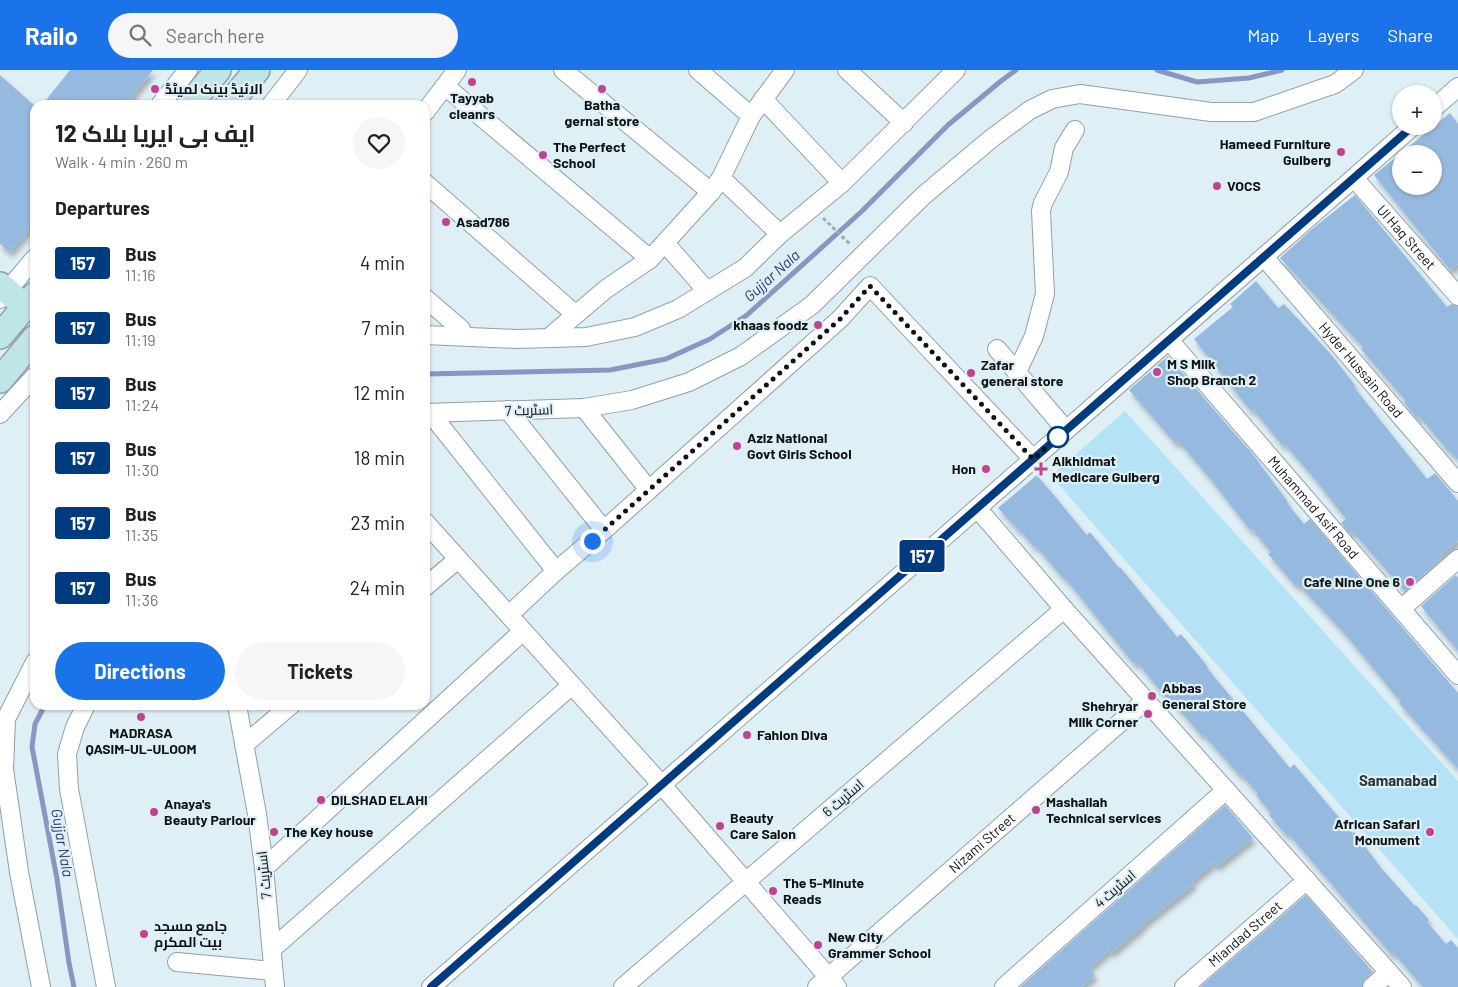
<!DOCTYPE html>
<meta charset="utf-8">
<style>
body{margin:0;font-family:Barlow,Cairo,sans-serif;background:#f6f6f6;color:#222;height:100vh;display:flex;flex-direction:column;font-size:19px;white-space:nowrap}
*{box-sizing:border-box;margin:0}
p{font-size:16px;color:#767676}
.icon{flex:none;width:28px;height:28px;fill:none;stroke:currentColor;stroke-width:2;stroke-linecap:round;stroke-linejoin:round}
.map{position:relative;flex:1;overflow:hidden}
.details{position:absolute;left:30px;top:30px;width:400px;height:610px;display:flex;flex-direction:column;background:#fff;border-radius:15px;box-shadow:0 1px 4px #0004}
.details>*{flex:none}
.badge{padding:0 10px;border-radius:4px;font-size:18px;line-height:32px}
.controls{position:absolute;left:1392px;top:15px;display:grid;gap:10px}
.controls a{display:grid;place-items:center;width:50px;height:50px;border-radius:50%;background:#fff;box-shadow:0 1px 4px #0004;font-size:25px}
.you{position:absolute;width:25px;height:25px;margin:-12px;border:4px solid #fff;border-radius:50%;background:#1a73e8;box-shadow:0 0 0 8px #1a73e833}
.map>.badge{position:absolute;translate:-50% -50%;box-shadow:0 0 0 2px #fff}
h2{padding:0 25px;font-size:19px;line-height:45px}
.round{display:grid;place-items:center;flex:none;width:52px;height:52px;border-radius:26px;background:#f6f6f6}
.headline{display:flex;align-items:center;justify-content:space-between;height:85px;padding:0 25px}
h1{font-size:24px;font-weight:700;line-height:38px}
.cta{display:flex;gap:10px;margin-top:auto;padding:10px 25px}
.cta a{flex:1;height:58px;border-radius:30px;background:#1a73e8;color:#fff;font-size:20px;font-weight:700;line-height:58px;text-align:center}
.cta a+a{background:#f6f6f6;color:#222}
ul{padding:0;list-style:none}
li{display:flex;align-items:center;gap:15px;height:65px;padding:0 25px}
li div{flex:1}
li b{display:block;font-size:19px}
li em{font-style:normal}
li .badge{min-width:55px;font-weight:700;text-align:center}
header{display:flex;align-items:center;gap:30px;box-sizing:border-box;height:70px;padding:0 25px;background:#1a73e8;color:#fff}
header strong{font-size:24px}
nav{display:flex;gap:28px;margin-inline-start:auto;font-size:18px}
.search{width:350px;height:45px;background:#f6f6f6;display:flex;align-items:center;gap:12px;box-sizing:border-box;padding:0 18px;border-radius:28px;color:#767676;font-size:19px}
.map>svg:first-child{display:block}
.green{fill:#b5e2f4}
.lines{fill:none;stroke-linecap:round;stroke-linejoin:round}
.stream{stroke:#8a95c1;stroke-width:5}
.building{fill:#96badf;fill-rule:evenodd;filter:url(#shadow)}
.street-casing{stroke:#91a0a7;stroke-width:20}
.secondary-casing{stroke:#91a0a7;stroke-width:28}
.path{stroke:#a0adb2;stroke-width:3;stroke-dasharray:4 2.5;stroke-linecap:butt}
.street{stroke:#fff;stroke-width:18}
.secondary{stroke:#c0e5e7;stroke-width:25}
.line-casing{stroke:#fff;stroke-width:11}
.line{stroke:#003b80;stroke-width:8}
.walk{stroke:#0d1315;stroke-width:5;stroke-dasharray:0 9}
.poi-dot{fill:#c14390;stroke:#dfeff6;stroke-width:2}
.stop-dot{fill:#fff;stroke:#003b80;stroke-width:2.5}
.labels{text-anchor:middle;stroke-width:4.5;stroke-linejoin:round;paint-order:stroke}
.poi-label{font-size:14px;font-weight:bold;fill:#0d1315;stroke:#dfeff6;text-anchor:start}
.street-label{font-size:14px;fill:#0d1315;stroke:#dfeff6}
.water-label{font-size:15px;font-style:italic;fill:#2d366d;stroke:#dfeff6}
.neighbourhood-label{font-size:15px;font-weight:bold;fill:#28353a;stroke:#dfeff6}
</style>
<header>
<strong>Railo</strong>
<div class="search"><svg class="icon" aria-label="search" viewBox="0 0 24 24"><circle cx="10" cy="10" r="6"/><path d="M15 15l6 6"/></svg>Search here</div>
<nav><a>Map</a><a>Layers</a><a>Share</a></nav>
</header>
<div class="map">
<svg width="1458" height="917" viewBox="0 0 1458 917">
<defs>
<filter id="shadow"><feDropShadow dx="3" dy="5.5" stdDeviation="2.5" flood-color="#0004"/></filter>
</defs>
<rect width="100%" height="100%" fill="#dfeff6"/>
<path class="green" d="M1125,341l333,370v158l-407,-463z"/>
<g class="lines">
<path class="stream" d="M1157,0l40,12 52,-4 33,-8
M425,304l185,-4 56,-11 44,-20 37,-24 114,-103 87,-87 53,-44 15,-11
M45,635l-10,19 -3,23 25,132 12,84 5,24"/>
</g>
<path class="building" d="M70,0h83l-28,35h-83z
M0,5l35,31v117l-25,29 -10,-8z
M1450,43l8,11v140l-8,6 -76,-95zM1401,84h33v32h-33z
M1355,125l92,112 4,-3 7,2v154l-8,-9 -1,1 -30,-36 -2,2 -13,-15 2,-2 -45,-52 2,-2 -83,-89 32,-29z
M1256,211l22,27 6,-4 45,48 26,33 -1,2 73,92 8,-6 23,28v40l-19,15 3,3 -37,32 -53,-60 -3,2 -8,-10 5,-4 -32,-41 -30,-35 -2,2 -29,-36 -2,2 -57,-72 39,-32 -3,-3z
M1168,286l80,93h1l39,53 -1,1 17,21 6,-5 148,174v76l-59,-66 2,-1 -55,-67 -48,-51 -2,2 -28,-32 3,-2 -19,-23 -2,1 -41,-53 -31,-36 -3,2 -46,-53z
M1037,405l50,60 3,-3 29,36 1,-1 57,70 4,-3 27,33 -1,1 83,100 4,-4 58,69 2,-1 28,37 33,37 1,-1 13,15 -2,2 19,22 5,-4 7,8v39h-35l-30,-35 -2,2 -103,-121 -2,2 -17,-20 2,-2 -15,-18 2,-1 -17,-20 -1,2 -37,-42 -2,1 -32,-37 -2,1 -30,-37 -3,2 -69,-86 -1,1 -28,-33 -2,1 -15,-18 -1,1 -20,-22z
M1456,505l2,3v73l-37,-45z
M1225,735l28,33 -36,28 -3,-3 -22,18 2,3 -52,41 1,1 -32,27 -2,-3 -20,18 6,7 -14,12h-61z
M1306,825l67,77 -8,7 -3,8h-162z"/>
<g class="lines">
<defs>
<g id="street">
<path d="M563,0l148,122"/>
<path d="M698,0l53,46"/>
<path d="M847,0l57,53"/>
<path d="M445,16l205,173"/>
<path d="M763,29l79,84"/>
<path d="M160,35l28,-35"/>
<path d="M271,35l27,-35"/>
<path d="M1434,38l24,-21"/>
<path d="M425,42l32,-42"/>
<path d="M721,108l59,56"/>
<path id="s1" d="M1354,108l104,118"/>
<path d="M425,113l150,131"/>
<path d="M665,173l42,48"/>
<path id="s2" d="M1264,187l194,226"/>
<path d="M425,228l36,31 -1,7"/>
<path d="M0,229l35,-41"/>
<path d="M425,265l92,4 69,-2 49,-10 43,-18 67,-41 35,-34 62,-51 114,-113"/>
<path d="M553,268v-4l53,-45 44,-30 61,-67 10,-14 30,-62 34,-46"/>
<path id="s3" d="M1169,270l289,335"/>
<path d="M997,279l69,81"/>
<path d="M1017,302l17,-36 11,-42 -4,-83 2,-8 16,-31 5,-24 11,-18"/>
<path d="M584,338l65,82"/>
<path d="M508,340l96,120"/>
<path d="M425,343l159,-5 48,-8 57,-18 52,-26 71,-51 111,-109 69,-58 38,-28 22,-11 28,-5 131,18h43l81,-28 19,-14"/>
<path d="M0,344l35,-38"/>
<path d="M431,344l125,157"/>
<path d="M977,438l87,101 338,378"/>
<path d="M425,452l236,262 176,203"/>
<path d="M425,517l33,-28"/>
<path d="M1401,539l57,-50"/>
<path d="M509,545l47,-44 48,-41 236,-211 30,-33 163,173"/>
<path d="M35,592l-29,57 -2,50 15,103 22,115"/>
<path d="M86,635l-11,22 -8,27 2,35 37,198"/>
<path d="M237,635l20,109 7,54 11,119"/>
<path d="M244,675l47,-40"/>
<path d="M264,798l259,-237"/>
<path d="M272,879l300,-264"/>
<path d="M177,892l96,9"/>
<path d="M431,917l982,-861"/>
<path d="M623,917l441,-378"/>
<path id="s4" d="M817,917l329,-287"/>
<path d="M1004,917l222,-197"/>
<path id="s5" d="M1184,917l123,-107"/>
<path d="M1372,917l17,-15"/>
</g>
<path id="secondary" d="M189,35l29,-35
M228,35l29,-35
M0,215l26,22
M0,266l35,-41
M0,310l35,-42"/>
</defs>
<use href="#street" class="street-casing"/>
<use href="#secondary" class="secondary-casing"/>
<path class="path" d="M823,148l28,27"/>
<use href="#street" class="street"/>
<use href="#secondary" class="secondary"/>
</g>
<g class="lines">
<defs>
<path id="line" d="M431,917l982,-861"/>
</defs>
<use href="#line" class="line-casing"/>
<use href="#line" class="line"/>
<path class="walk" d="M592,471l248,-222 30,-33 163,173 25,-22"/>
</g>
<g class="poi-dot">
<circle cx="472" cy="12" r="5"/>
<circle cx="155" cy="19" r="5"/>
<circle cx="602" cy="19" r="5"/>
<circle cx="1341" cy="82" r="5"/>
<circle cx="543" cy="85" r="5"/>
<circle cx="1217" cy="116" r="5"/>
<circle cx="446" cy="152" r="5"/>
<circle cx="818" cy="255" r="5"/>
<circle cx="1157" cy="302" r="5"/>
<circle cx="971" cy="303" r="5"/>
<circle cx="737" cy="376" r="5"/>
<circle cx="986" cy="399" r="5"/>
<path d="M1038.5 391.5h5v5h5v5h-5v5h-5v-5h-5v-5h5z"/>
<circle cx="1410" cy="512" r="5"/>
<circle cx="1152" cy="626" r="5"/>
<circle cx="1148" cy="644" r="5"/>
<circle cx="141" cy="647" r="5"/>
<circle cx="747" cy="665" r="5"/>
<circle cx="321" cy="730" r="5"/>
<circle cx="1036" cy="740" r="5"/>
<circle cx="154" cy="742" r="5"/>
<circle cx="720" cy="756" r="5"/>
<circle cx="274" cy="762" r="5"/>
<circle cx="1430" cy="762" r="5"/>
<circle cx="773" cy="821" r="5"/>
<circle cx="144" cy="864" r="5"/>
<circle cx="818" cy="875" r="5"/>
</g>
<circle class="stop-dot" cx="1058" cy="367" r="10"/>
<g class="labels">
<g class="poi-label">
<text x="165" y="24">الائیڈ بینک لمیٹڈ</text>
<text x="472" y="33" text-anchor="middle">Tayyab<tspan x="472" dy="16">cleanrs</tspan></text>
<text x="602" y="40" text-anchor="middle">Batha<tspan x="602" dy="16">gernal store</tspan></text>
<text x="1331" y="79" text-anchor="end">Hameed Furniture<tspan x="1331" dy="16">Gulberg</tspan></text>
<text x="553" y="82">The Perfect<tspan x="553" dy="16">School</tspan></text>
<text x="1227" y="121">VOCS</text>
<text x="456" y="157">Asad786</text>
<text x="808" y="260" text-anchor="end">khaas foodz</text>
<text x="1167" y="299">M S Milk<tspan x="1167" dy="16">Shop Branch 2</tspan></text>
<text x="981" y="300">Zafar<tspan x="981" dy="16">general store</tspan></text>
<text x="747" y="373">Aziz National<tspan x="747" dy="16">Govt Girls School</tspan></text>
<text x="1052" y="396">Alkhidmat<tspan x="1052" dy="16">Medicare Gulberg</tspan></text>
<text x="976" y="404" text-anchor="end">Hon</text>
<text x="1400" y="517" text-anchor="end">Cafe Nine One 6</text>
<text x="1162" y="623">Abbas<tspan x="1162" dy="16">General Store</tspan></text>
<text x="1138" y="641" text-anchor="end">Shehryar<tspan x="1138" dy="16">Milk Corner</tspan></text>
<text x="141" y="668" text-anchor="middle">MADRASA<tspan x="141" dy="16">QASIM-UL-ULOOM</tspan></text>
<text x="757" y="670">Fahion Diva</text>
<text x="331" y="735">DILSHAD ELAHI</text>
<text x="1046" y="737">Mashallah<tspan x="1046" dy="16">Technical services</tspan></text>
<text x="164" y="739">Anaya's<tspan x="164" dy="16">Beauty Parlour</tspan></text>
<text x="730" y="753">Beauty<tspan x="730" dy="16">Care Salon</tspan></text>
<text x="1420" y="759" text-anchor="end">African Safari<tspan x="1420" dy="16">Monument</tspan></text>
<text x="284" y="767">The Key house</text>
<text x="783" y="818">The 5-Minute<tspan x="783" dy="16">Reads</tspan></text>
<text x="154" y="861">جامع مسجد<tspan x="154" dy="16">بیت المکرم</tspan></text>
<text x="828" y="872">New City<tspan x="828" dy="16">Grammer School</tspan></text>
</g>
<g class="street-label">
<text dy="5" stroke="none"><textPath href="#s1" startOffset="79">Ul Haq Street</textPath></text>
<text dy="5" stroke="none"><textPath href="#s2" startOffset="149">Hyder Hussain Road</textPath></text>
<text transform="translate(529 340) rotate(-2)" y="5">اسٹریٹ 7</text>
<text dy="5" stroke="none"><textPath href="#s3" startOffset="221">Muhammad Asif Road</textPath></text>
<text transform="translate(843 728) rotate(-41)" y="5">اسٹریٹ 6</text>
<text dy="5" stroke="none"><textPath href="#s4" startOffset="219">Nizami Street</textPath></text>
<text transform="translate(264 805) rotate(-96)" y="5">اسٹریٹ 7</text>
<text transform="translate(1115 819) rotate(-41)" y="5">اسٹریٹ 4</text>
<text dy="5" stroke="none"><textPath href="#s5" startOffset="81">Miandad Street</textPath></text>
</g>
<g class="water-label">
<text transform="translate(772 206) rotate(-42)" y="5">Gujjar Nala</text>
<text transform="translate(62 773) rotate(80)" y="5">Gujjar Nala</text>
</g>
<g class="neighbourhood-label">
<text x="1398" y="716">Samanabad</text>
</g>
</g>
</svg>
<div class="controls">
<a>+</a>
<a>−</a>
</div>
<div class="you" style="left:592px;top:471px"></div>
<b class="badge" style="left:922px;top:486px;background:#003b80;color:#fff">157</b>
<section class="details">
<div class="headline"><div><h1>ایف بی ایریا بلاک 12</h1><p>Walk · 4 min · 260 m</p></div><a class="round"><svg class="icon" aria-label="heart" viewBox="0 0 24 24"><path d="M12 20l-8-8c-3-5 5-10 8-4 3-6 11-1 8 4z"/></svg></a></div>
<h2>Departures</h2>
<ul>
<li><span class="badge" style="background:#003b80;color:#fff">157</span><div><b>Bus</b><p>11:16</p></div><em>4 min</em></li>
<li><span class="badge" style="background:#003b80;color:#fff">157</span><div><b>Bus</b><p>11:19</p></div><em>7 min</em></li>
<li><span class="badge" style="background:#003b80;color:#fff">157</span><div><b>Bus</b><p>11:24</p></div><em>12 min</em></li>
<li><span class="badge" style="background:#003b80;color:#fff">157</span><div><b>Bus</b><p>11:30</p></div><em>18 min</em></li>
<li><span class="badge" style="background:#003b80;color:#fff">157</span><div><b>Bus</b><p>11:35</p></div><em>23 min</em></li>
<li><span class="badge" style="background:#003b80;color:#fff">157</span><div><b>Bus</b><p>11:36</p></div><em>24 min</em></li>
</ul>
<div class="cta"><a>Directions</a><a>Tickets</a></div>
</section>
</div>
